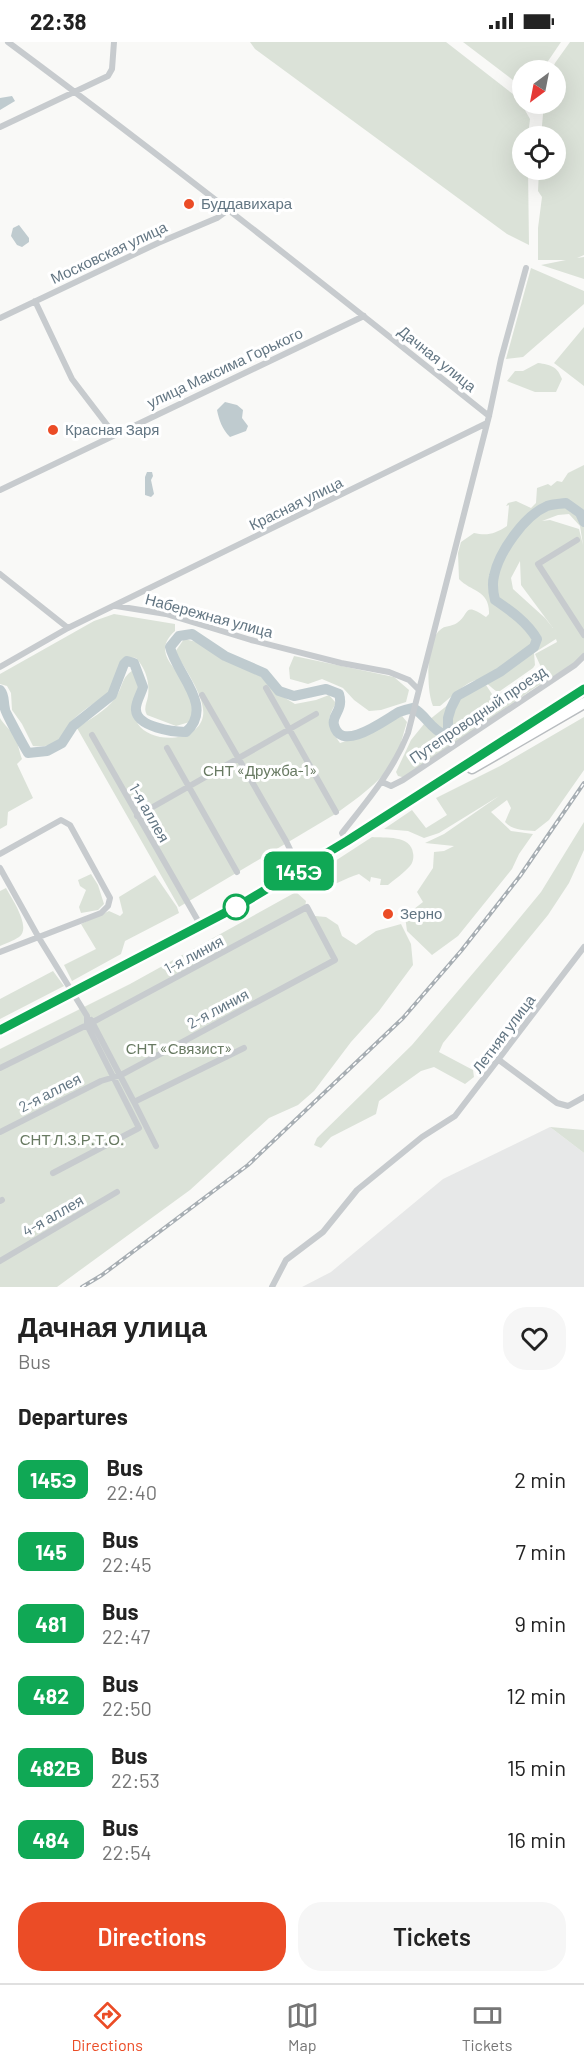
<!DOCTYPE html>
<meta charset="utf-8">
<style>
body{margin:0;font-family:Barlow,sans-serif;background:#f6f6f6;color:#222;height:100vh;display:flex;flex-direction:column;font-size:22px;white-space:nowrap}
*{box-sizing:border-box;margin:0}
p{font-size:20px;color:#767676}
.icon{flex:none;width:33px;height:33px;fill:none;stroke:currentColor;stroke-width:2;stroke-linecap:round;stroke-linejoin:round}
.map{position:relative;height:1245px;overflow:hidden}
.panel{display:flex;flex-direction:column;background:#fff;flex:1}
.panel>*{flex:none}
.badge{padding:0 12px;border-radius:9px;font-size:21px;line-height:39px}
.needle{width:39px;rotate:212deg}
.fabs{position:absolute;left:512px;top:18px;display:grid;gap:12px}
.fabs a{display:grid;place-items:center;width:54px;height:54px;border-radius:50%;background:#fff;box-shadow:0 6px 24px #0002;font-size:30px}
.map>.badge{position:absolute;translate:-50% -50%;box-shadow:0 0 0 3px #fff}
h2{padding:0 18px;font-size:22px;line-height:54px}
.round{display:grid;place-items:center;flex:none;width:63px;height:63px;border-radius:24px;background:#f6f6f6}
.headline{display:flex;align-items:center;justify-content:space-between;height:102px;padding:0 18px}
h1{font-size:28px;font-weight:600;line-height:45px}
.cta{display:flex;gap:12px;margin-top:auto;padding:12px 18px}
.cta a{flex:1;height:69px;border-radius:24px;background:#eb4c26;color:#fff;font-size:24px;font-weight:600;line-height:69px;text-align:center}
.cta a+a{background:#f6f6f6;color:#222}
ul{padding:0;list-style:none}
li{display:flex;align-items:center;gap:18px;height:72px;padding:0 18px}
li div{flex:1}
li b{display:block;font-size:22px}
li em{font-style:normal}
li .badge{min-width:66px;font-weight:700;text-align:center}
.status{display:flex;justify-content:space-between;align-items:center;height:42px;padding:0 30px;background:#fff;direction:ltr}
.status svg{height:16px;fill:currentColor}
.dock{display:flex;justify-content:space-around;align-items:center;height:84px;border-top:2px solid #e0e0e0;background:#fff;font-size:16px;color:#767676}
.dock a{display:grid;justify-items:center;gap:3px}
.dock .selected{color:#eb4c26}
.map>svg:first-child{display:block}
.built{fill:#e7e8e8}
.green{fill:#dbe2d8;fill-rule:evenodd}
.water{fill:#bfcbcf}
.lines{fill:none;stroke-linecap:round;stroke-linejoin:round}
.river{stroke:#bfcbcf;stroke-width:10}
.highway-casing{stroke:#b9bdc0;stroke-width:13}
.street{stroke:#c7cbce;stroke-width:6}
.highway{stroke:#fff;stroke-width:10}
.rail-casing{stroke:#a7aeb3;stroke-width:4}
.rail{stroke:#fff;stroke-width:1.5;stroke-dasharray:4.5;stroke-linecap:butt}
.line-casing{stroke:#fff;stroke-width:14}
.line{stroke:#10a855;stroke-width:9}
.poi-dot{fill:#eb4c26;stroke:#fff;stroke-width:2}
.stop-dot{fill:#fff;stroke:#10a855;stroke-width:3}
.labels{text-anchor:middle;stroke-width:6;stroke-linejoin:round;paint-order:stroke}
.poi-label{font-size:15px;fill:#637683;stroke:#fff;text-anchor:start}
.street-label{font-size:15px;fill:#637683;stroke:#fff}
.park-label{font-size:15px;fill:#687a62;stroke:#fff}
</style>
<div class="status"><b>22:38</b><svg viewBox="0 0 49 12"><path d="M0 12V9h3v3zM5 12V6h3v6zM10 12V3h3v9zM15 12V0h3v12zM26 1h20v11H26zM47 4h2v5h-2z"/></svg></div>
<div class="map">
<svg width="584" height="1245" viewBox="0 0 584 1245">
<rect width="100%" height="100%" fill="#f9f9f7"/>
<path class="built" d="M550,1085l34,26v134h-282l29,-15 112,-93z"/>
<path class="green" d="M250,0h196l72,56 12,21 -2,17h-6v34h6l1,75 -22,-11 -252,-185z
M463,0h98l-19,28h-20v17z
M570,0h14v213l-7,3 7,-1v22l-43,-14 25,-5h-28v-32l4,-31 -4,-6 1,-21h16v-34h-14l3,-32h11v-34h-3l3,-7z
M531,226l53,23v13l-61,53 -17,2z
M584,285v59l-30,-23z
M538,321c13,2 19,3 24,16l-6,13h-21l-28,-11 8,-10h8z
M584,423v192l-51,32 -127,89 -8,-2 -2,-4 15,-32 13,-16 35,-28 27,-11 8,12 47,-30 -6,-13 22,-12 -1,-3 -22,14 1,12 -2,3 -33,23h-4c-4,-3 -11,-10 -16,-11 -11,-2 -31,20 -40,26h-7c-7,-16 -7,-65 7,-76 5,-5 11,-3 17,-7 13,-9 6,-22 29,-6l3,-3c1,-24 -18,-22 -30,-35l-1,-26 3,-11 13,-9c13,3 21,1 33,-7l2,-21 -3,1 2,-3 8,-2 15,7 5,-5 1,-15 11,-4 3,2 6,-5 5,1 6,-9zM569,472l11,12 3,19 -4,-16 -29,-9 -8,1 16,-6zM520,519l1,24 32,43 -8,-10 -32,-29 -2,-11z
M114,572l61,10v7c-25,22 4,39 14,57 6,11 5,22 4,33l-17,5 -29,-11c-4,-7 0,-12 1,-19 2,-15 -3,-28 -12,-38 -20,-3 -17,23 -26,33 -10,10 -24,16 -34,26 -7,6 -9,17 -16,23 -7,6 -18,7 -27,6l-11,-22 -10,-14 -1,-17 -4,-7 -7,-2v-10l94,-53z
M184,597l13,3 26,16 37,18 17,17 18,11 21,-4 13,-5 7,8c-11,19 -8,23 4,40l21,-7 41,-20 5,6c-3,9 -5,18 -8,27 -10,28 -39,47 -62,64l-158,94 -102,-179c13,-9 29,-17 38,-30 9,-12 5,-19 18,-28l6,20 -7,21c2,4 4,10 6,13 13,20 60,19 65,-8 3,-18 -19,-49 -28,-64z
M294,614l100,21 15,13 -3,12 -25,8 -12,1 -15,-11 -11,-12 -21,-9 -14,5 -18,-5 -1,-11z
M584,675v53l-35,50 -14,11c-11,-1 -22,0 -30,-9l6,-14 -4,-8 -16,12 20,19 22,3 -14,20 -7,15 -54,67 -26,19 -25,-24 -2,-15 18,-14 -6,-10 16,-24 1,-16 10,-1 10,-5 -29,-3 19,-9 55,-38 -60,37 -15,5 -16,-7 -24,-2 28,-19 14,18 21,-13 -11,-17 64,-32z
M0,676c4,7 9,10 13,16 5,7 6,17 9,25l-5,5 16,34 -25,14 -1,13 -7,4z
M584,780v28l-15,33 -21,32 -105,128 -4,9 34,18 1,7 -9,7 -31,-17 -13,4 -42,30 -3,13 -45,23 -10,11 -7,-3 3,-7 95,-93 91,-107 38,-46z
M372,795c13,1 39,-2 41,16 1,4 0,10 -3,13 -6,7 -15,13 -22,19h-8l1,-6 -10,-2 -1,5 -11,-8c-14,4 -26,13 -41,14l-6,-8v-4z
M91,832l7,11 6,19 -6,6 -17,3 -2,-6 7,-17 -6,-4 -2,-6z
M155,833l22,32 2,6 -54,28 -4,13 -49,27 -8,-16 32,-16 -15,-25 28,-13 11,5 3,-3 -4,-16z
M6,846c6,11 26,40 13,49 -6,4 -13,6 -19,9v-55z
M296,850l10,9 -1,6 10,9 11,1 12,8 4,11 14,9 20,-14 25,-7 10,20 2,21 -34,46 -28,31 -37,49 -16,14 -29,13 -79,72 -133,97h-57v-238l130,-65z
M53,929l11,15 -64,33v-20z
M550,1085l34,3v23z"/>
<path class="water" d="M12,54l3,5 -15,9v-12z
M19,183l10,13v4l-7,5 -5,-2 -6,-9 2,-8z
M225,360l12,3 6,5 -1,8 6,8 -2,5 -16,6c-8,-8 -11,-17 -13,-27z
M147,430h5l1,4 -2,4 3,14 -3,3 -6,-2v-18z"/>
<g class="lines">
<path class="river" d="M0,648c5,6 3,11 5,19 0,3 21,41 23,44l19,-2 15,-8 11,-17 39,-31 12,-31 3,-3 7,2 9,24c-2,7 -8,16 -7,23 1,17 37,22 50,22 29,-26 -10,-58 -16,-85l9,-11 13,-2 33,22 39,17 15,18 15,5 32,-7 13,5c5,17 -8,21 -5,31 7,29 52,-6 65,-13 5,-2 9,-3 14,-4 13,7 17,21 32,27l3,-6v-11l3,-10 6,-12 43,-24 34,-25 3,-8c-10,-17 -26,-28 -42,-39 -2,-8 -3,-16 -1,-24 5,-24 30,-60 53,-70 6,-2 13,-2 19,-3l14,10 4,9"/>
<defs>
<path id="highway" d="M472,726l112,-65
M0,988l240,-125 107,-64 237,-152"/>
</defs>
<use href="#highway" class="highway-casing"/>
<path class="street" d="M8,0c163,121 322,247 481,374
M0,85l108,-51 4,-7 2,-27
M35,259l37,78 42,55
M0,276l158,-75 59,-25 11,-8
M0,448l364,-174
M577,498l-39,24 46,71
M0,532l68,54
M116,564l50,8 85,26 90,23 48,9 20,8 9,9
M0,625l68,-39 419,-205
M266,646l70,124
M202,653l84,146 14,29
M92,693l109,191
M167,706l70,124
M382,740l9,4 12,-6 172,-115 9,-9
M137,774l179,-102
M347,799l-5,-8c25,-32 51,-62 66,-100l81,-317 12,-57 25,-91
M0,812l61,-34 9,5 40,73 -2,8 -7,7 -101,39
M0,826l39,70 48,78v9l52,103 -86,45
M91,978l43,82 110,-54
M499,1018l58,43 11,3 16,-9
M0,1026l87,-43
M134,1060l22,44
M0,1090l101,-51 20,-6 214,-115 -28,-53 -214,115
M0,1159l2,-1
M0,1219l117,-69
M272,1245l14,-27 37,-28 34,-42 65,-53 33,-21 129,-169"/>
<use href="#highway" class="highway"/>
<defs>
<path id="rail" d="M82,1245l20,-12 146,-110 155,-147 58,-67 59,-75 64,-93"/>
</defs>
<use href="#rail" class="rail-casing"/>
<use href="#rail" class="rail"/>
</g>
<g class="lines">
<defs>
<path id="line" d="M0,988l240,-125 107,-64 237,-152"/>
</defs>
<use href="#line" class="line-casing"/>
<use href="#line" class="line"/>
</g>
<g class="poi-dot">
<circle cx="189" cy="162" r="6"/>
<circle cx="53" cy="388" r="6"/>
<circle cx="388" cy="872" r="6"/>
</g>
<circle class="stop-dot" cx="236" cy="865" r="12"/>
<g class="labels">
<g class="poi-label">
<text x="201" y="167">Буддавихара</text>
<text x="65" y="393">Красная Заря</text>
<text x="400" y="877">Зерно</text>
</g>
<g class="street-label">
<text transform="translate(109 211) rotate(-25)" y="5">Московская улица</text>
<text transform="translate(437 317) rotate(39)" y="5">Дачная улица</text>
<text transform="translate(225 326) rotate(-25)" y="5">улица Максима Горького</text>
<text transform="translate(296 462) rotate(-26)" y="5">Красная улица</text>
<text transform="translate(209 574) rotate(15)" y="5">Набережная улица</text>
<text transform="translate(478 673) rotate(-34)" y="5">Путепроводный проезд</text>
<text transform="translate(149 771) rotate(60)" y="5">1-я аллея</text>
<text transform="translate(194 913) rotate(-28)" y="5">1-я линия</text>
<text transform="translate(218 967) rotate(-28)" y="5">2-я линия</text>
<text transform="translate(504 992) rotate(-53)" y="5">Летняя улица</text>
<text transform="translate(50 1051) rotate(-27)" y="5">2-я аллея</text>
<text transform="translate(53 1174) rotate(-30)" y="5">4-я аллея</text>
</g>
<g class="park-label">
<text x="260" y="734">СНТ «Дружба-1»</text>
<text x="179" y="1012">СНТ «Связист»</text>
<text x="72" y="1103">СНТ Л.З.Р.Т.О.</text>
</g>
</g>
</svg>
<div class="fabs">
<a><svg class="needle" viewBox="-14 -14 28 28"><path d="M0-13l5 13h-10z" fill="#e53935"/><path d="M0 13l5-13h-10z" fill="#767676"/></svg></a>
<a><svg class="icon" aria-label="locate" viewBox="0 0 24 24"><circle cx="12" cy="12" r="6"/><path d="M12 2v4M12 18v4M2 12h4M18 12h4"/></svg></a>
</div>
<b class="badge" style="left:299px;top:829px;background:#10a855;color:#fff">145Э</b>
</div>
<section class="panel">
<div class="headline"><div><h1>Дачная улица</h1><p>Bus</p></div><a class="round"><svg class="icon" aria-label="heart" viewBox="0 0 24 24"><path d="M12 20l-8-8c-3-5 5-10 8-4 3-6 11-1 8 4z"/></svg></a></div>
<h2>Departures</h2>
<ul>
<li><span class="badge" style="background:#10a855;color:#fff">145Э</span><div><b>Bus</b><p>22:40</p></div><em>2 min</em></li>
<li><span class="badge" style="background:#10a855;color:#fff">145</span><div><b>Bus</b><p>22:45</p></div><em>7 min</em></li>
<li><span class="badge" style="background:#10a855;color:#fff">481</span><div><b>Bus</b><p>22:47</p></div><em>9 min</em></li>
<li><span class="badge" style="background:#10a855;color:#fff">482</span><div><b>Bus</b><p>22:50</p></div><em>12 min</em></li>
<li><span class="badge" style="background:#10a855;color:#fff">482В</span><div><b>Bus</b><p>22:53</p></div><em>15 min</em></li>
<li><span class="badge" style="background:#10a855;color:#fff">484</span><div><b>Bus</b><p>22:54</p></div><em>16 min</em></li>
</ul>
<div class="cta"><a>Directions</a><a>Tickets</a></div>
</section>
<nav class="dock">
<a class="selected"><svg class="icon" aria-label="directions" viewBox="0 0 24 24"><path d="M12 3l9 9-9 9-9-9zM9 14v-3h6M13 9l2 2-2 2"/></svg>Directions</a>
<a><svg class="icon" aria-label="map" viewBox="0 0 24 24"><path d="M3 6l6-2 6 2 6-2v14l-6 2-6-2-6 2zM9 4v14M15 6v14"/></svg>Map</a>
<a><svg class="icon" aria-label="tickets" viewBox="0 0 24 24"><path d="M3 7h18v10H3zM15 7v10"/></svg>Tickets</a>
</nav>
